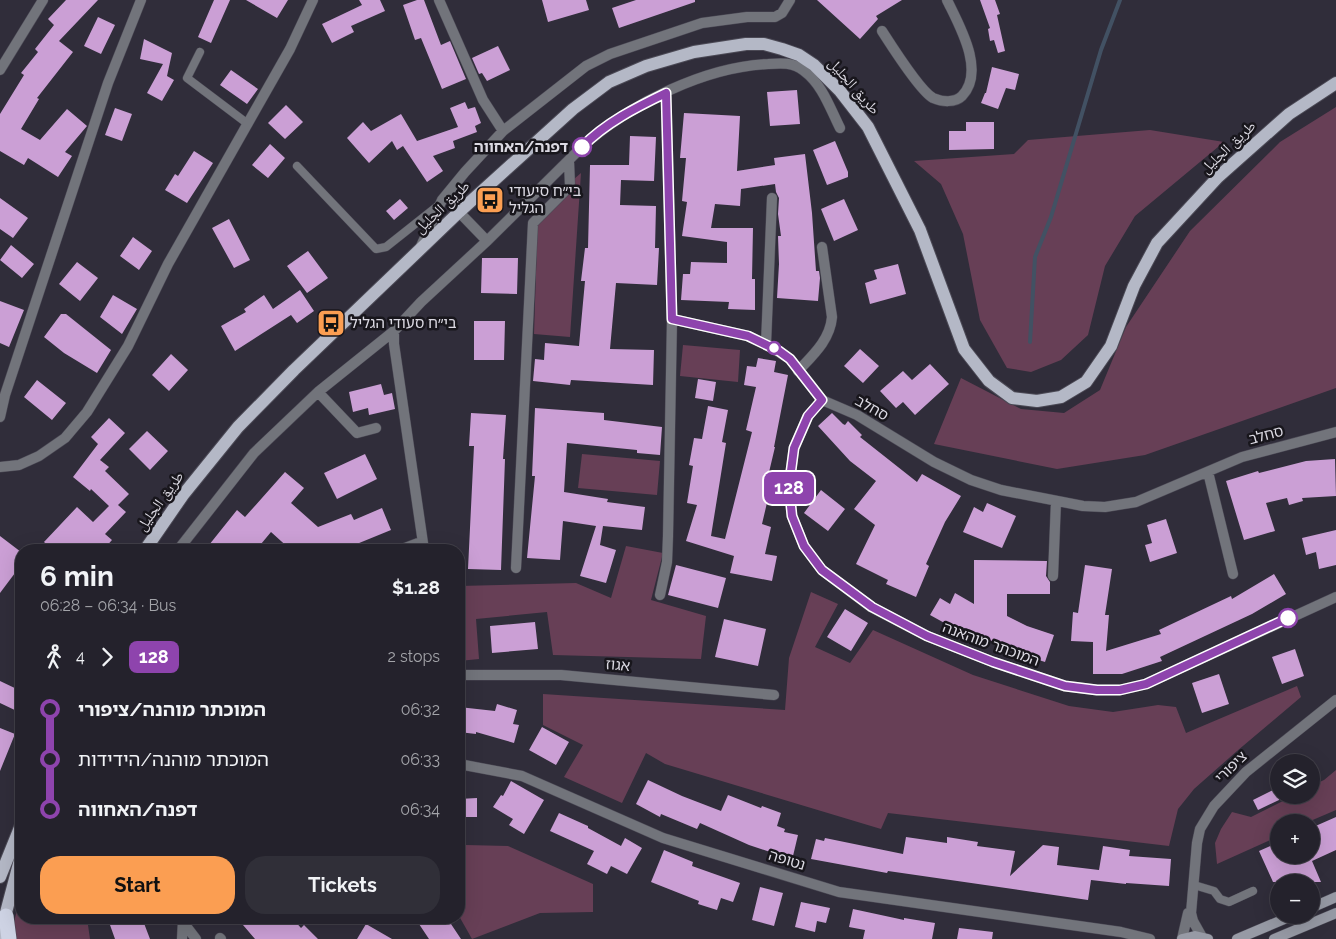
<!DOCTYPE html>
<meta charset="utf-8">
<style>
body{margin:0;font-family:Raleway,"Noto Naskh Arabic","Noto Sans Hebrew",sans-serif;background:#302f38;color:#f1f3f6;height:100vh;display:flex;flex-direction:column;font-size:19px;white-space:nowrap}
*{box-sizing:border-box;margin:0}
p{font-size:16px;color:#a3a4a9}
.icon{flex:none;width:28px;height:28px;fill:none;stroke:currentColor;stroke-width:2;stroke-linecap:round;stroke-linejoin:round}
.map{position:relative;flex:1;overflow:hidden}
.panel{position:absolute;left:15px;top:544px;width:450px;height:380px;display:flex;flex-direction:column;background:#24222c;border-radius:20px;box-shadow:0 5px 20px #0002,0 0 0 1px #413f48}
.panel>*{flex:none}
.badge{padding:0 10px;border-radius:8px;font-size:18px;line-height:32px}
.buttons{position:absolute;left:1270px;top:754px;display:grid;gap:10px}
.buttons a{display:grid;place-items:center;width:50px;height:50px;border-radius:50%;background:#24222c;box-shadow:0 5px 20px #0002,0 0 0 1px #413f48;font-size:25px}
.map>.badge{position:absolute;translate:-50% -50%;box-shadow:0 0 0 2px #fff}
.legs{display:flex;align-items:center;gap:8px;height:55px;padding:0 25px;font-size:16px}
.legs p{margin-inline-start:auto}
.overview{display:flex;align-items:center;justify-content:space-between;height:85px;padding:0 25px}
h1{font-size:28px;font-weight:700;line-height:38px}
.button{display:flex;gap:10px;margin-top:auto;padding:10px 25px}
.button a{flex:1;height:58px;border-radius:20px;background:#fb9e52;color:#111;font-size:20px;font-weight:700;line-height:58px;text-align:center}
.button a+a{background:#302f38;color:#f1f3f6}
ul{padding:0 25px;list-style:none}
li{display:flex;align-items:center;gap:18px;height:50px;font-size:19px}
li i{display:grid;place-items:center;width:8px;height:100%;margin:0 6px;background:currentColor}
li i::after{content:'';width:12px;height:12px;margin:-6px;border:4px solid;border-radius:50%;background:#24222c}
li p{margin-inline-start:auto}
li:first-child i{background:linear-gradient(#0000 50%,currentColor 0)}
li:last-child i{background:linear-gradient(currentColor 50%,#0000 0)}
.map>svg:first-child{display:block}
.green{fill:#673f56}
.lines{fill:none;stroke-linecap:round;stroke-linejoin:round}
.stream{stroke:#425163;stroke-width:4}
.building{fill:#cb9fd5}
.lane-casing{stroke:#4b4955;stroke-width:9}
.street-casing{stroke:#4b4955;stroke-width:11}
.secondary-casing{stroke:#4b4955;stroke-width:11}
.primary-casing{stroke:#4b4955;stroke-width:14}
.highway-casing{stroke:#4b4955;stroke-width:16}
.lane{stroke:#72747b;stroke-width:8}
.street{stroke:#72747b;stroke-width:10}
.secondary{stroke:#979aa5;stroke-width:10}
.primary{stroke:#b4b8c6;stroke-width:12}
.highway{stroke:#ced3e4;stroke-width:15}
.line-1-casing{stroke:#fff;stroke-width:11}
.line-1{stroke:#8e44ad;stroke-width:8}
.stop-1-dot{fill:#fff;stroke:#8e44ad;stroke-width:2.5}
.labels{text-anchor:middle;stroke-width:5;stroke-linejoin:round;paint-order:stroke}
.street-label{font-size:15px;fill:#dbd9e2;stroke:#18161c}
.stop-label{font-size:15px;font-weight:bold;fill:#dbd9e2;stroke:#18161c;text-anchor:end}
.poi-label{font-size:15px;fill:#dbd9e2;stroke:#18161c;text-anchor:start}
</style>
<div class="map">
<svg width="1336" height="939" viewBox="0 0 1336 939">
<rect width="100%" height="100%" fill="#302d3a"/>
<path class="green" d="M1336,107v281l-191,67 -88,14 -123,-25 27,-66 60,31 43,4 36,-23 26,-63 64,-96 90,-89z
M1150,130l74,12 -89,74 -30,50 -17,69 -27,25 -30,12 -24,-4 -27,-48 -17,-86 -22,-50 -27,-23 100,-7 14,-14z
M581,173l-11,164 -36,-3 4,-124z
M683,345l57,5 -2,32 -58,-6z
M582,454l78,7 -3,34 -79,-7z
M626,546l37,7 -12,47 55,16 -5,43 -148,-4 -6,-43 -71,7 3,40 -20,2v-75l117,-3 35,15z
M811,592l27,12 -23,43 35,16 23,-33 100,45 96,31 44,6 45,-7 18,2 10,26 111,-47 4,11 -64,54 -43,38 -16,20 -9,37 -281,-33 -7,16 -216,-65 -19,-11 -24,50 -58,-26 19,-32 -40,-20v-31l242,16 4,-52z
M1336,770v40l-28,12h-29v14l-62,28 -2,-21 6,-14 11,-17 19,5 44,-22h16v-9l13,-6z
M466,845l42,1 85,38v28l-53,1 -68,26 -13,-23v-68z
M21,894v24h66l3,21h-78v-9z"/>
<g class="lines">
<path class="stream" d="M1030,342l5,-85 16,-40 50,-167 19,-50"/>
</g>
<path class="building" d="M66,0h32l-39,41 14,11 -36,46 2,1 -18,30 19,11 27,-31 20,17 -22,26 7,4 -14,21 -30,-19 -4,7 -24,-14v-37l24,-39 -3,-2 17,-21 -3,-3 19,-24 -6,-6z
M214,0h16l-19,43 -13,-6z
M246,0h42l-11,18z
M359,0h21l5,11 -34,15 3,6 -22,11 -10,-19 40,-19z
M417,0h7l17,45 9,-4 16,38 -24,10 -21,-51 -6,2 -12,-35z
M542,0h44l3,10 -41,12z
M636,0h59v2l-76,26 -7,-20z
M817,0h85l-26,16 2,3 -18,20z
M980,0h15l5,14 -3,1 8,36 -7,2 -4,-13 -4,1 -2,-12 2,-1z
M98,17l17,8 -14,29 -17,-8z
M144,39l28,14 -5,23 7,4 -12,21 -15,-8 16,-29 -23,-5z
M498,46l12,24 -23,11 -5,-8 -3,1 -7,-16z
M992,67l27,7 -4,16 -9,-2 -8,21 -17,-6 4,-10h1z
M231,70l27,19 -11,15 -27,-19z
M797,90l3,34 -30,2 -3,-34z
M465,102l3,7 7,-2 6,16 -6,3 2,6 -24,9 2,7 -22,8 10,15 -16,11 -24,-36 -6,4 -5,-9 -23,22 -22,-25 16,-16 8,9 30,-17 16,27 41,-14 -8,-19z
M286,105l17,17 -18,17 -17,-16z
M115,108l17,6 -10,27 -17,-6z
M684,113l56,3 -3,55 38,-6 -1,-7 31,-4 7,59 4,58h3l1,7 -2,23 -41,-3 2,-34 -1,-28h3l-3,-22 1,-16 -3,-6 -1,-8 -34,5 -1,17 -25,-2 -4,24h42l-1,51h3v31l-27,-1 1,-7 -48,-2 2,-26h7l1,-12 36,1v-21l-45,-6 5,-34 -5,-1 4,-43h-6z
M966,122h28v27l-45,1v-19h17z
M630,136l26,1 -2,44 -33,-1 -1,25 36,1 -1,42h4l-2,37 -41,-2 -6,66 44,1 -1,35 -82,-5 -1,5 -37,-4 2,-22 9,1 1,-17 34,3 6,-65h-4l4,-33h3l2,-83h39z
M835,141l13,31v5l-21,8 -14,-35z
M270,144l15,14 -17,20 -16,-13z
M194,151l19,12 -26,40 -22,-13 10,-16 3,2z
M0,198l28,20 -15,20 -13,-9z
M400,199l8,9 -14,12 -8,-9z
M844,199l14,31 -24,11 -13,-32z
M229,219l21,41 -16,8 -22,-40z
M133,237l19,14 -13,19 -19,-14z
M11,245l23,19 -12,14 -22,-18z
M308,251l20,27 -21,15 -20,-27z
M482,258h36l-1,36 -36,-1z
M77,262l21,16 -18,23 -21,-17z
M898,264l8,30 -36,10 -5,-21 12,-4 -3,-9z
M300,290l14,21 -17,12 -6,-8 -56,36 -14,-25 25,-14 -2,-3 20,-14 9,14z
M113,295l24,14 -15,25 -22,-17z
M0,301l24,9 -15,37 -9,-4z
M61,314h5l45,36 -14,23 -33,-20 -20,-16z
M474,321h31l-1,39h-30z
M860,349l19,17 -16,17 -19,-17z
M171,354l17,16 -19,21 -17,-16z
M758,358l18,3 -2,11 14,3 -14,72h1l-10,42 5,1 -8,34 9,3 -6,27 12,2 -5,25 -42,-8 4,-17 -48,-15 11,-36 -10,-2 6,-37 -4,-1 5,-27 8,1 6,-33 20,4 -6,32 4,1 -15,93 14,3 27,-107 -6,-2 10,-43 -12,-2 3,-19 9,1z
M930,364l19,20 -34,31 -12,-13 -7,6 -16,-17 23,-20 9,9z
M698,379l18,3 -3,19 -18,-3z
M37,380l29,23 -14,17 -28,-23z
M381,384l3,11 8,-2 3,16 -26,6 -1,-7 -15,4 -4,-20z
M535,408l69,5v7l58,7 -2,28 -23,-2v-3l-70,-7 -3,49 44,7 -1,3 38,5 -3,23 -39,-4 -3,19 16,5 -10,33 -26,-7 16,-50 -33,-5 -3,39 -33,-2 8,-82h-3z
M471,413l35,2 -3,44h2l-4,111 -33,-1 6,-123h-5z
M832,413l11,11 2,1 3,-4 14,14 -2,2 57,45 5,-8 39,22 -16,26 -19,42 3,2 -13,31 -30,-13 2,-4 -32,-16 19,-39 -21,-16 22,-28 -26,-20 -32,-35z
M109,418l16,15 -25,27 9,7 -4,4 24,23 -11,11 8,7 -21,22 7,6 -9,10h-50l-9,-8 33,-35 16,15 16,-16 -18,-17 -1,2 -17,-14 25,-33 -7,-7z
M147,431l21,20 -18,19 -21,-21z
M365,454l12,25 -40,20 -13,-26z
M1335,459l1,37 -34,2 1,3 -14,4 -2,-7 -21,5 9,28 -31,9 -18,-59 32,-10 1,2 47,-12z
M285,472l19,16 -13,15 27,24 33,-13 3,6 28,-12 9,22 -49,20h-51l-20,-18 -15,18h-51l32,-40 8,7z
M821,490l24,19 -17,22 -24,-18z
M987,503l29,13 -14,32 -39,-16 11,-25 9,5z
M1166,519l11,34 -27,9 -5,-17 7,-2 -5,-18z
M1336,530v35l-17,4 -3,-17 -10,3 -4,-17z
M0,536l21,16v13l-21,28z
M974,560l73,1 -1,15 4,6v12h-43v22l20,10 27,9 -9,27 -28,-9 -55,-26 -3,4 -29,-16 10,-17 10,6 5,-11 19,11z
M676,565l50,13 -8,30 -50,-13z
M1085,565l27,4 -7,46h4l-3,36 55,-17 -2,-4 72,-34 1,3 42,-25 12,20 -34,20 -92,43 2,4 -40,13h-29v-32l-22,-1 2,-29 5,1z
M845,609l23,14 -17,28 -24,-14z
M724,619l42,10 -8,37 -43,-9z
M535,622l3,27 -46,4 -2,-27z
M1295,649l9,27 -22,8 -10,-27z
M1219,674l10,30 -27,9 -10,-30z
M0,681l21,10v22l-21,-10z
M497,704l20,6 -4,14 6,1 -5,18 -38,-11v2l-17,-2v-25l36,4z
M542,727l27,15 -13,23 -27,-15z
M0,728l15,6 -15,37z
M648,780l34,16 39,15 7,-16 33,13 1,-2 19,7 -4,13 8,3 -1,3 14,3 -5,21 -16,-4 -1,2 -27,-9 -49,-22 -3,6 -36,-15 -1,3 -24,-13z
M511,781l33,19 -20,34 -15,-9 4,-6 -20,-12 8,-12 2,1z
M1279,787v13l-21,10 -5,-10z
M477,798v19h-18v-18z
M559,813l29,13v2l33,18 4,-8 17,10 -15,26 -16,-8 -4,8 -20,-10 7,-13 -44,-20z
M1336,817v33l-24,11 9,21h-48l-14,-31 20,-9v13h30l2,5v-32z
M906,837l41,6v-6l31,5 -1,4 38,5 -5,25 33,-31 16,2 -2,18 42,5 4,-24 27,4 -1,6 42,3 -2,27 -43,-3v1l-35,-4 -3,20 -200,-29 -1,2 -76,-14 5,-20 8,2 1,-3 78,16z
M664,850l29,12 -1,4 48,17 -7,19 -12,-4 -4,12 -19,-6 1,-3 -48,-19z
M760,887l23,6 -9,33 -22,-6z
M801,902l29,6 -4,15 -9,-2 -2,11 -20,-5z
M853,909l51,11v-2l31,5 -3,16h-69l2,-9 -16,-3z
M131,918h11l8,21h-35l-5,-14z
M237,918h55l9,10 3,-3 14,14h-63z
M415,918h32l14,21h-32z
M366,924l26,15h-35z
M959,928l34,4 -1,7h-35z"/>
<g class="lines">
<defs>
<path id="lane" d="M200,52l-13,26 61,46
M297,166l79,83 10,-2 53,-42
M1194,885l20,6 6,8 9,3 24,-11"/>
<path id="street" d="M439,0l44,100 20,31
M882,31c9,14 38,60 51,67 9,4 22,5 29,-2 24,-25 -3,-71 -15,-96
M0,70l43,-70
M666,93l6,226
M459,212l28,29 99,-98c47,-40 118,-76 182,-79 13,-1 25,-2 36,7 18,13 26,37 36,57
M421,246l21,-46 23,-28 38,-41 83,-65 24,-12 92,-31 45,-6h28l7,-4 8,-13
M394,331v13l30,206
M766,344l6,-146
M798,371c15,-16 32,-31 34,-54l-10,-70
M318,392l39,41 19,-5
M822,400l-14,16 -14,32 -5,38 3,30 12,30 18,24 49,37 56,29 66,26 72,24 32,4h23l26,-6 190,-87
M0,417l5,-22 103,-312 33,-83
M0,467l19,-2 20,-9 26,-18 22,-26 41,-66 40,-82 122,-215 23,-49
M1208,472l25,102
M178,550l76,-97 64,-61 76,-61 27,-29 66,-61
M400,550l21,-8
M516,568l17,-345 37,-37 -1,-25
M1053,576l3,-75
M660,595l7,-33 1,-26 4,-217 76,17 18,8 24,15 32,41 35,15 77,47 37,18 30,10 82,16 22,1 31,-5 106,-45 94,-25
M459,675h102l213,20
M459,764l63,12 141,62 176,54 282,40 29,7
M183,922l13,17
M1202,937l-9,-16 -2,-8 6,-70 3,-14 14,-23 32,-34 90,-72
M220,938l1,1
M182,939l1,-19
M1182,939l6,-26"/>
<path id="secondary" d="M1311,908l25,-11
M1182,939l13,-3 13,3
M1237,939l57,-24
M1274,939l62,-26"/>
<path id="primary" d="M145,550l38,-55 55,-68 56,-57 165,-158 114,-103 36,-27 37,-16 48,-14 52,-8h18l18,5 17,6 15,10 26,26 28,36 52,103 44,119 25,32 23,17 25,3 24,-4 25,-15 25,-36 23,-60 23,-43 61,-66 71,-63 47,-31
M0,877l21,-52
M0,935l21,-79"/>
<path id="highway" d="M6,916l3,23"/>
</defs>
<use href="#lane" class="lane-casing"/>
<use href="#street" class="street-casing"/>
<use href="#secondary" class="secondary-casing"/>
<use href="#primary" class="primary-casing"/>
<use href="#highway" class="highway-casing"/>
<use href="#lane" class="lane"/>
<use href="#street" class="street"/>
<use href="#secondary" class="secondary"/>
<use href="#primary" class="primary"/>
<use href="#highway" class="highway"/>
</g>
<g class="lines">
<defs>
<path id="line-1" d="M582,147c23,-24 55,-40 84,-54l6,226 76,17 31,15 11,8 32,41 -14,16 -14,32 -5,38 3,30 12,30 18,24 50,37 55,29 66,26 72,24 32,4h23l26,-6 142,-66"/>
</defs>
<use href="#line-1" class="line-1-casing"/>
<use href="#line-1" class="line-1"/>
</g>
<defs>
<symbol id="bus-square" viewBox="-11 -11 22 22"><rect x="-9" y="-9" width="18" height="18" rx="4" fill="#fb9e52" stroke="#18161c"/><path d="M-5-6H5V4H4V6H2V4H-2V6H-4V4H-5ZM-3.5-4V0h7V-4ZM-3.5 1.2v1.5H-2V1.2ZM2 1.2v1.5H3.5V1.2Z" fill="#111"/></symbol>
</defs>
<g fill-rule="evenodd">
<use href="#bus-square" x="474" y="184" width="32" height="32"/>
<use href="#bus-square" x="315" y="307" width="32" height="32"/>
</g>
<g class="stop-1-dot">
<circle cx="582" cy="147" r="9"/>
<circle cx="774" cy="348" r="6"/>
<circle cx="1288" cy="618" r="9"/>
</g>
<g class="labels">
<g class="street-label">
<text transform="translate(854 86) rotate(49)" y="5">طريق الجليل</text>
<text transform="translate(1228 147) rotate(-43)" y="5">طريق الجليل</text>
<text transform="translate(442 207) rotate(-43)" y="5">طريق الجليل</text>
<text transform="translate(872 408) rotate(29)" y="5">סחלב</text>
<text transform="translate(1266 435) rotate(-15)" y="5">סחלב</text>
<text transform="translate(160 501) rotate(-54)" y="5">طريق الجليل</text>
<text transform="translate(991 644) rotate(20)" y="5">המוכתר מוהאנה</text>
<text transform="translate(618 665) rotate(5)" y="5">אגוז</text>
<text transform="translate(1231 767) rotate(-44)" y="5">ציפורי</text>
<text transform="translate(787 860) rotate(17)" y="5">נטופה</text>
</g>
<g class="stop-label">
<text x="568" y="152">דפנה/האחווה</text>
</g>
<g class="poi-label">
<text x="509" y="196">בי״ח סיעודי<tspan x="509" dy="17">הגליל</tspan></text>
<text x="350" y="328">בי״ח סעודי הגליל</text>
</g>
</g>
</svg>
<div class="buttons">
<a><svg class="icon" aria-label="layers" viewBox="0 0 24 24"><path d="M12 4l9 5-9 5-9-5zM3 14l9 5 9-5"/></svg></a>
<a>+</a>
<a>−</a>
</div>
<b class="badge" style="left:789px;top:488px;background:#8e44ad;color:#fff">128</b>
<section class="panel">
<div class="overview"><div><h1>6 min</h1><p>06:28 – 06:34 · Bus</p></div><b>$1.28</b></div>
<div class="legs"><svg class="icon" aria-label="walk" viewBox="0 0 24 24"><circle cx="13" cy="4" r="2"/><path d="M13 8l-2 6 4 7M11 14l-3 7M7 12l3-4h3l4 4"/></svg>4<svg class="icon" aria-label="forward" viewBox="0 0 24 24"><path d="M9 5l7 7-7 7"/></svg><b class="badge" style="background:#8e44ad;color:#fff">128</b><p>2 stops</p></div>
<ul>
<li><i style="color:#8e44ad"></i><b>המוכתר מוהנה/ציפורי</b><p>06:32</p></li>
<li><i style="color:#8e44ad"></i><span>המוכתר מוהנה/הידידות</span><p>06:33</p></li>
<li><i style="color:#8e44ad"></i><b>דפנה/האחווה</b><p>06:34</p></li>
</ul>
<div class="button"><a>Start</a><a>Tickets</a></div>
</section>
</div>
